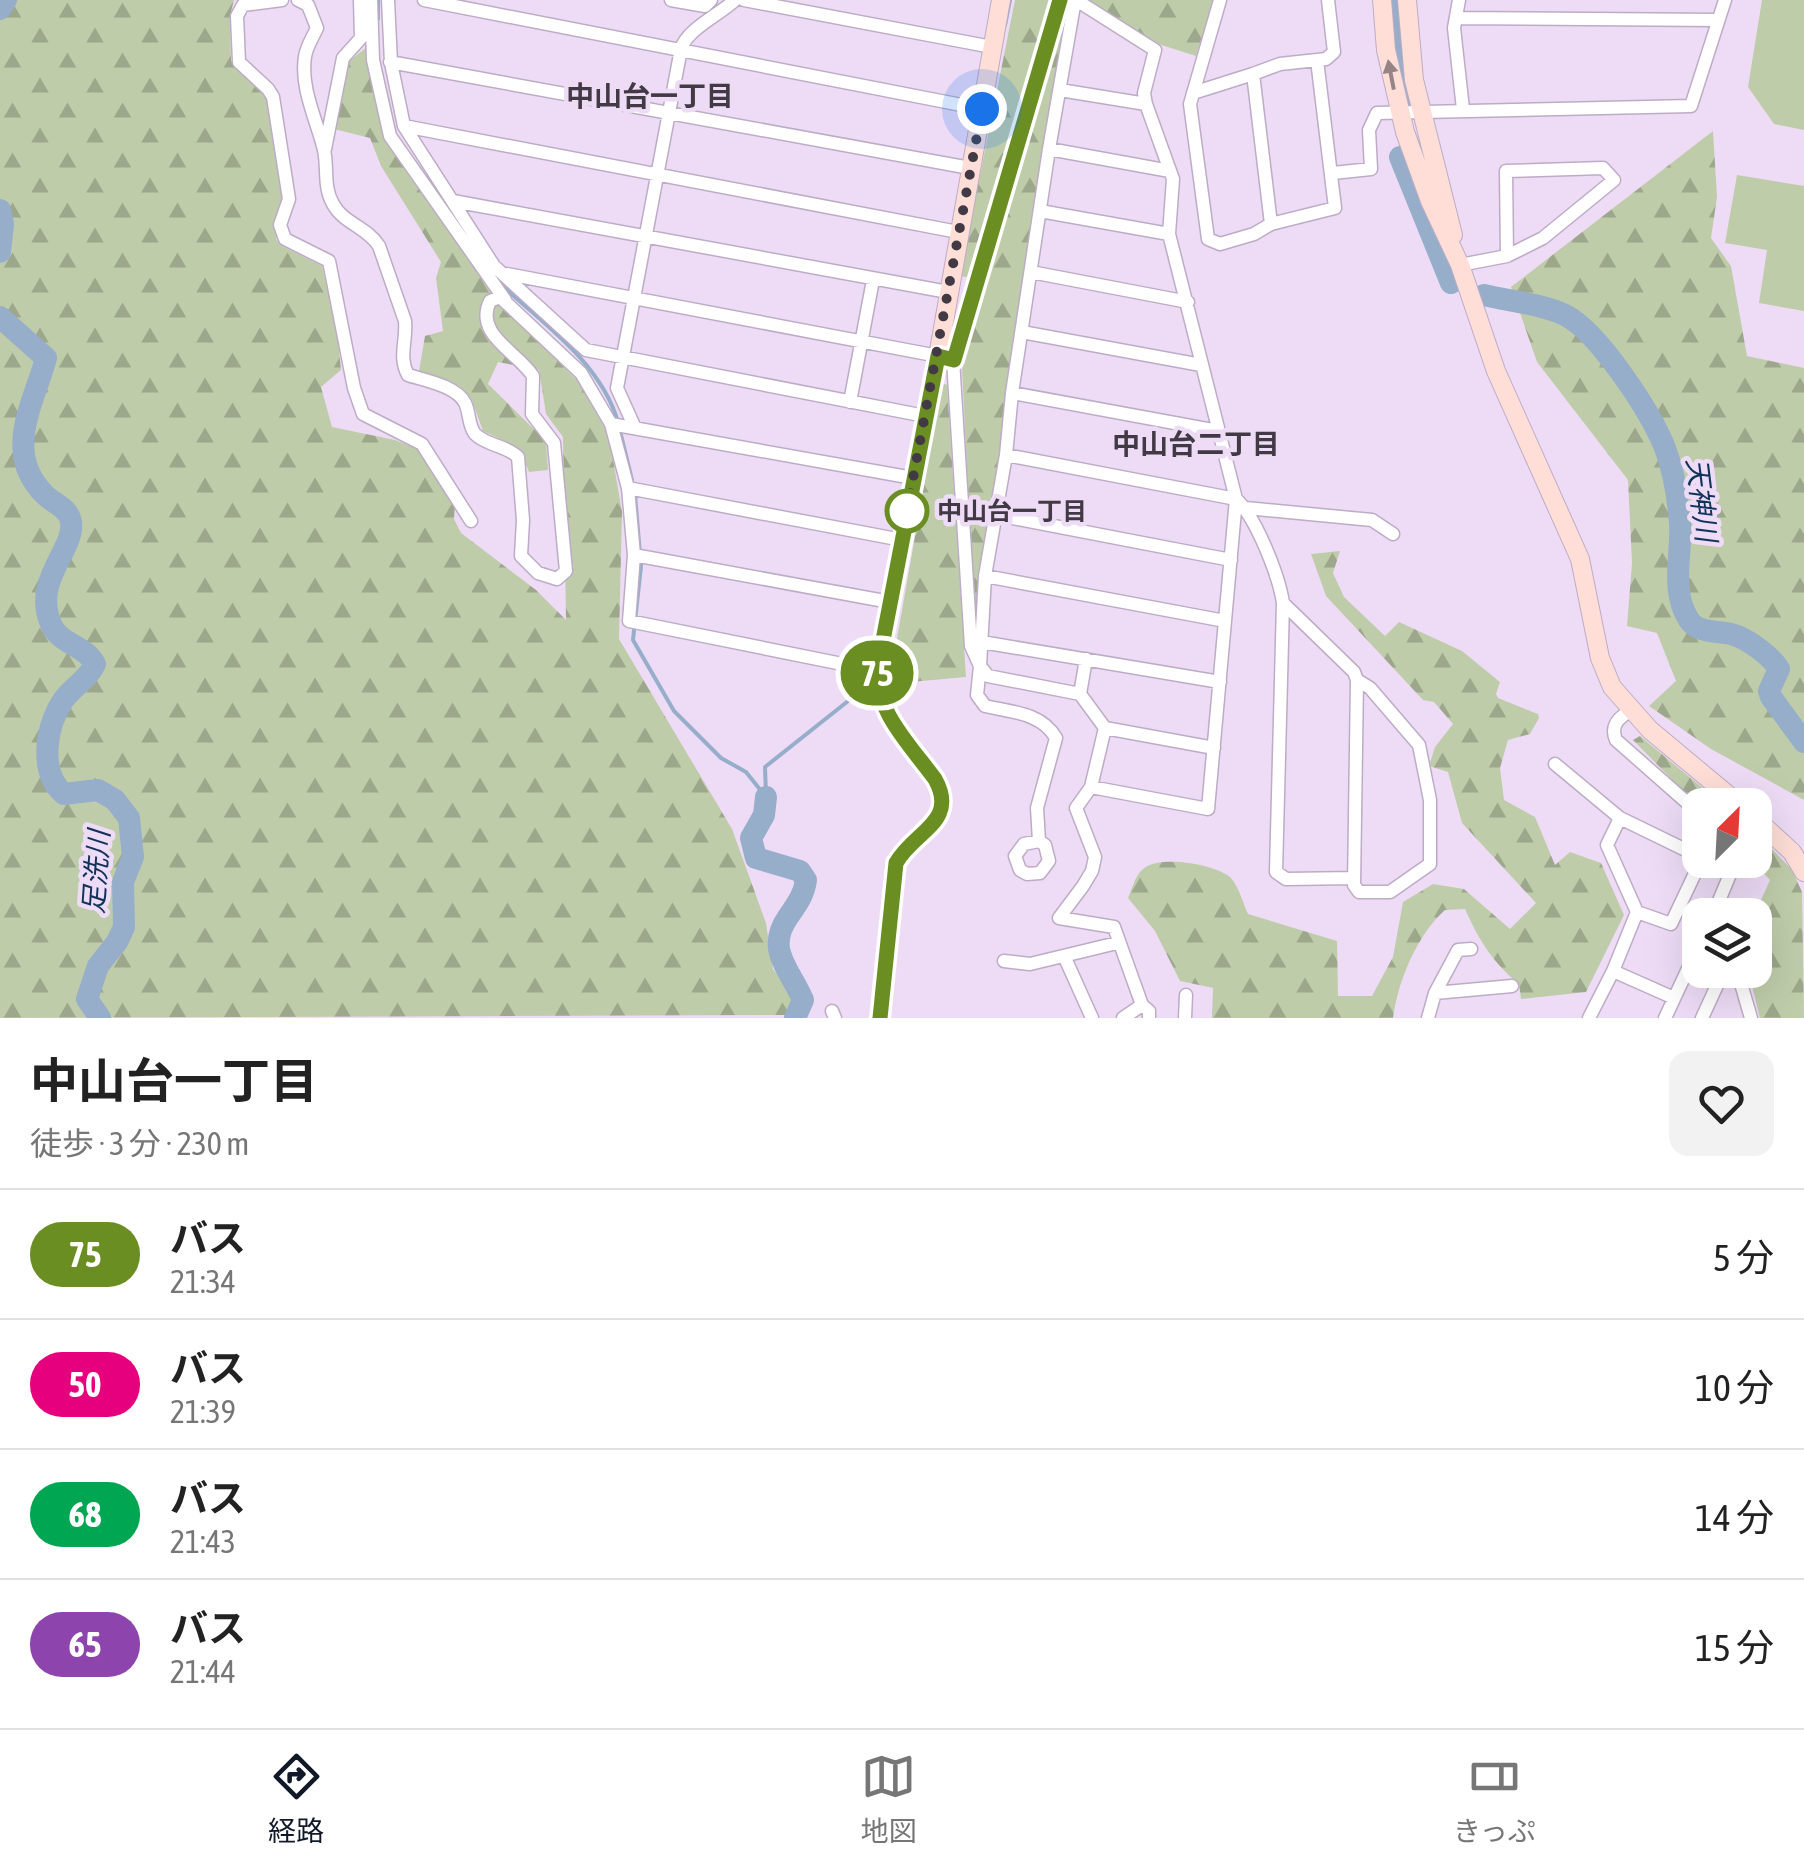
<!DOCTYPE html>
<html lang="ja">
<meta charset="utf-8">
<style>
body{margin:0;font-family:"Asap Condensed","Noto Sans JP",sans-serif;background:#f2f2f2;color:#222;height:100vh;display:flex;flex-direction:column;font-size:38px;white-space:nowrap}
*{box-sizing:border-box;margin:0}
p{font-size:32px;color:#767676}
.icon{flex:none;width:55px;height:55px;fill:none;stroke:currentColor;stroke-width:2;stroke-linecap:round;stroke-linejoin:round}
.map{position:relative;height:1018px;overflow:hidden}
.side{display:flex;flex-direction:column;background:#fff;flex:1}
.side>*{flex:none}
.badge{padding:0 20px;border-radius:32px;font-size:35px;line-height:65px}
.needle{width:65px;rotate:24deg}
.tools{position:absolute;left:1682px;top:788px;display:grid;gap:20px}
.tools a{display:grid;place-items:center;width:90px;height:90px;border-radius:20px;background:#fff;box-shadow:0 10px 40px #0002;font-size:50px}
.you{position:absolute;width:50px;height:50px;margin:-25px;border:8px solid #fff;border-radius:50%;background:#1a73e8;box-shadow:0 0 0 15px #1a73e833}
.map>.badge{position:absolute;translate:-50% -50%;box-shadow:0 0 0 5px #fff}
.round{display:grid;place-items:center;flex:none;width:105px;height:105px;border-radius:20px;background:#f2f2f2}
.overview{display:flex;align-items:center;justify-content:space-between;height:170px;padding:0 30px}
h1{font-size:48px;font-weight:700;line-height:75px}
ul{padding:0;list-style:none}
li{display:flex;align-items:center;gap:30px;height:130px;padding:0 30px;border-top:2px solid #e0e0e0}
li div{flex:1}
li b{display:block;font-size:38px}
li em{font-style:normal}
li .badge{min-width:110px;font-weight:700;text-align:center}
.dock{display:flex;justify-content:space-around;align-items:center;height:140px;border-top:2px solid #e0e0e0;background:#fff;font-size:28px;color:#767676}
.dock a{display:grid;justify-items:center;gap:5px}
.dock .current{color:#111827}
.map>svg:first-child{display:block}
.forest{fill:url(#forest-firs)}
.park{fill:#bfccaa}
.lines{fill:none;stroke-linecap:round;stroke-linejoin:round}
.stream{stroke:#96aeca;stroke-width:4}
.river{stroke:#96aeca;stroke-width:22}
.street-casing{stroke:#bdacc5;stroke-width:15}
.secondary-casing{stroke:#bdacc5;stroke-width:20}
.street{stroke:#fff;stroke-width:12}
.secondary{stroke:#feded7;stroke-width:18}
.oneway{fill:#968486}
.line-casing{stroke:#fff;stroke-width:22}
.line{stroke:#6b8e23;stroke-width:15}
.walk{stroke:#413a44;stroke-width:10;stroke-dasharray:0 18}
.stop-dot{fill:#fff;stroke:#6b8e23;stroke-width:5}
.labels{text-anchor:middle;stroke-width:9;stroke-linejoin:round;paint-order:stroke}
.stop-label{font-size:25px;font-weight:bold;fill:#413a44;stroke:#eedcf6;text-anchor:start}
.neighbourhood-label{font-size:28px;font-weight:bold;fill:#413a44;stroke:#eedcf6}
.water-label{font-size:28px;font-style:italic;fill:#113359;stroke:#eedcf6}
</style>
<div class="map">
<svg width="1804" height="1018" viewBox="0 0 1804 1018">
<defs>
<pattern id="forest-firs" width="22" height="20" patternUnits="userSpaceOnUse" patternTransform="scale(2.5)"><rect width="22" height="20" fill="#bfccaa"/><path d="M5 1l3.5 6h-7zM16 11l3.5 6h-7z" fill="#9da78c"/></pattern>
</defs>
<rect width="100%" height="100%" fill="#eedcf6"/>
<path class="forest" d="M0,0h234l-4,16 1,45 35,35 16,103 -6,40 6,7 40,20 15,64 4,40 -20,17 11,40 63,13 25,10 35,52 -1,17 7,14 75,57 30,30 -3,-183 -17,-23 -7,-44 -41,-8 -10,22 58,57 2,29 -19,2 -10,-24 -36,-17 -12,-33 -12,-12 -40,-15 6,-35 18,-5 -7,-53 5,-16 -60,-96 -11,-28 -36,-9 14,-67 19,-15 18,93 126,175 69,68 29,53 13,76 -3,127 113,190 34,94 7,46 19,24 3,11 -8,11 -787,3z
M1015,0h35l-83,277 -7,-1z
M1087,0h126l-17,56 -41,-13z
M1067,9l-89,605 -4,-10 -12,-235 7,-34z
M1713,131l4,66 -6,41 20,28 16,90 57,12v432l-93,-51 -62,-43 27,-25 -19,-48 -30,-7 5,-63 -4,-83 -91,-118 -26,-75z
M942,383l5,2 19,292 -77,7z
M1340,551l-7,22 11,24 41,39 14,-14 63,29 38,31 -4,12 2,4 40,16 1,4 -9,16 -22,6 -8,28 4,32 31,17 20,48 15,-13 31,11 23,52 -38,77 -65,7 -2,-15c-27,-22 -40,-44 -54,-75l-20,1c-28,25 -47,71 -52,108h-181l1,-30 -33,-7 -25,-50 -27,-33c4,-9 7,-22 14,-28 14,-16 75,-6 89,8 8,9 12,25 17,36l89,27 1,55h34l21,-39 10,-55 30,-18 31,5 46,40 26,-26 -74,-80 -14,-51 -19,-6 6,-19 18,-23 -19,-22 -11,-2 -97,-104 -15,-42z
M1640,736l83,69h-23v3l-67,-68z
M1755,831l37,39 10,22 2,126h-44l-12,-48h7v-55h-14l20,-15 9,-20 -19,-20h4z"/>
<path class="park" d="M1762,0h42v130l-30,-6 -26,-37z
M1737,175l67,11v125l-45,-8 8,-53 -42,-7z"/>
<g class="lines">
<path class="stream" d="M378,19v-19
M1005,25l5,-25
M499,283c44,40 102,80 119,139
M620,431l12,49
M635,495l6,71 -8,74 41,71 47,47 25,14 20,25
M885,668l52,-260
M766,795l-1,-28 107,-85"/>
<path class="river" d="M1395,0v22l12,79
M0,9l6,-9
M1400,157l51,126
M0,210l3,14 -3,28
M1484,295c25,6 58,9 81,20 34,17 86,98 100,133 9,24 13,49 15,75 2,32 -10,68 9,97 8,13 29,11 42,14 16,4 40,22 48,35l-10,22 2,6 33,45
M0,317l46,41c-12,45 -44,95 -1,137 9,9 24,13 26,27 4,28 -39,58 -20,102 8,20 34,21 44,40 -6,14 -21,22 -31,35 -18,26 -26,73 0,95l34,-4 17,10 14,18 4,39 -10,25 1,45 -7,15 -19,24 -11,33 13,19
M766,797l-2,18 -13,23 5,20 44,13 6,9c-2,15 -9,24 -18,37 -23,33 2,52 15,83l-8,18"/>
<defs>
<path id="street" d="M282,0l-39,5 -6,11 2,46 29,27 5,8 16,102 -9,26 5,14 44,22 25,127 9,26 59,30 49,77
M298,0l10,5 9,23c-4,9 -11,19 -12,29 -5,31 12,64 19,93 4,17 -1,37 9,54 10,19 34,23 46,42l26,75c2,20 -7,36 3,54 16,5 49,11 57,28 5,10 3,22 10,31 12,12 31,11 43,23l5,63 -2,36 17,17 19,6 9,-8 -12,-128 -22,-29 1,-38c-17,-25 -59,-42 -43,-75l10,-4 81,76 30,51 17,64 6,67 -5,66 248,50
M371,0l2,60 17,76 115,164
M388,0l3,63 13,63 90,140 92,84 339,66
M424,0l558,109
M671,0l34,6 6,-6
M744,0l248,47
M1075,0l-26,149 -37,244 -6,62 -21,121 -5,90 8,10 92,18
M1076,0l79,50 -11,43 2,11
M1220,0l-30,104 18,135 12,5 34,-10 17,-10 64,-16 -18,-148 9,-1 8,-7 -6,-52
M1459,0l-5,28 9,81
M1458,18l260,2
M390,62l580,106
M1060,90l86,14 27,75 -4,55 67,265c20,18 43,77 47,104l71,69 3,8 13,8 49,57 11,55v64l-40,28h-31l-5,-7 3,-205
M1193,93l60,-19
M404,126l554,106
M325,149l18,-91 18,-20 -1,-38
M1049,149l121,22
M1333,173l38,-4 -2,-39 8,-17 314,-7 34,-106
M453,201l495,91
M1040,211l129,23
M1271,224l-18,-150 27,-10 37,-4
M1460,265l47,-9 -1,-85 97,-3 11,12 -71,58 -36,18
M1031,272l157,30
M507,274l431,82
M1022,332l179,33
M953,360l18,286 9,20 -3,29 8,11c27,6 57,7 71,32l-19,70 2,33 6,4 4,16 -9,12 -13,1 -7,-4 -5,-14 9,-12 15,-3
M1012,393l206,38
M850,402l23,-122
M611,424l302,54
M635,428l-18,-40 64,-339c6,-20 38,-34 54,-49
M1006,455l230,44 -28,310 -117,-22 14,-59 -25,-34 6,-35
M628,488l274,52
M1246,508l126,12 21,14
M997,515l234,45
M634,555l256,47
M985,576l240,45
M1283,603l-7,269 10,7 68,-1
M982,642l238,40
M1630,711c-12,7 -20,15 -14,29l84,74
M1105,728l109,20
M1555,764l65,54 72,35 6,14 -27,57 -34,-12 -24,59 -24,47
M1091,787l-15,21 19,49 -3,14 -9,15 -24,32 55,9 28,78 7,6v7
M1620,818l-13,27 30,67
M1713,915l18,-43 -1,-12
M1065,958l27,60
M1004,961l26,3 87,-21
M1737,970l14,48
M1613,971l61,27
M1435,993l77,-7
M832,1011l3,7
M1123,1018l19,-13
M1185,1018l1,-23
M1428,1018l7,-25 23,-43 13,-1
M1665,1018l35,-75
M1702,1018l22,-48"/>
<path id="secondary" d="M1382,0l4,50 19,82 25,69 30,64 36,106 84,188 20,99 12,29 38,43 90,75
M1407,0l7,80 39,155
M938,356l63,-356
M1755,818l37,34 12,20
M880,1018l15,-155c19,-32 64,-41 40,-84 -24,-33 -63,-70 -57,-114l60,-309 15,4 107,-360"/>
</defs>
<use href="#street" class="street-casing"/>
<use href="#secondary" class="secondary-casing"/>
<use href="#street" class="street"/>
<use href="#secondary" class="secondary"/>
</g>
<defs><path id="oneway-solid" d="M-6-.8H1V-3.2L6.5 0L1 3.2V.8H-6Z" transform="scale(2.5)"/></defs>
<use class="oneway" href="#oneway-solid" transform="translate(1391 75) rotate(-101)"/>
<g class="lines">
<defs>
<path id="line" d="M880,1018l16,-155c18,-32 63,-41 39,-84 -24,-33 -63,-71 -57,-113l60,-310 16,4 106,-360"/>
</defs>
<use href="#line" class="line-casing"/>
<use href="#line" class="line"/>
<path class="walk" d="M907,511l75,-402"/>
</g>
<circle class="stop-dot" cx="907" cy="511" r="20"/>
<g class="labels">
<g class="stop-label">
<text x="937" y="520">中山台一丁目</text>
</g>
<g class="neighbourhood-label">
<text x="650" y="106">中山台一丁目</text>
<text x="1196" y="454">中山台二丁目</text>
</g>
<g class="water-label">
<text transform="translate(1702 500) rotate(83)" y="10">天神川</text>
<text transform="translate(96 872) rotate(-86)" y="10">足洗川</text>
</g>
</g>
</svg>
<div class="tools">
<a><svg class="needle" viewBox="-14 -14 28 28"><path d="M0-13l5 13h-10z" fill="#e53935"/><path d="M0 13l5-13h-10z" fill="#767676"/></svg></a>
<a><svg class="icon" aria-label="layers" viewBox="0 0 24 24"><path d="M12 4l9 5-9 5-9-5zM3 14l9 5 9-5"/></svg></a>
</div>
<div class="you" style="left:982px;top:109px"></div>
<b class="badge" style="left:877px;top:673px;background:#6b8e23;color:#fff">75</b>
</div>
<section class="side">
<div class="overview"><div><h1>中山台一丁目</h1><p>徒歩 · 3 分 · 230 m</p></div><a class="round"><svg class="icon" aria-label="heart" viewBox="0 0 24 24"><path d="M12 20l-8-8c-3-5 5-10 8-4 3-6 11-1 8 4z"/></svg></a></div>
<ul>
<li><span class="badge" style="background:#6b8e23;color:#fff">75</span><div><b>バス</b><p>21:34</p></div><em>5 分</em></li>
<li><span class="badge" style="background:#e6007e;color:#fff">50</span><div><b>バス</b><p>21:39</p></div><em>10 分</em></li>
<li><span class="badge" style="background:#00a651;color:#fff">68</span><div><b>バス</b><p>21:43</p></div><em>14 分</em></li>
<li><span class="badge" style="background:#8e44ad;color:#fff">65</span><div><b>バス</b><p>21:44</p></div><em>15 分</em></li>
</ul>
</section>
<nav class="dock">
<a class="current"><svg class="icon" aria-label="directions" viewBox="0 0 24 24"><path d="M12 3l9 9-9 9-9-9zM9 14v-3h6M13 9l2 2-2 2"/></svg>経路</a>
<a><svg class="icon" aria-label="map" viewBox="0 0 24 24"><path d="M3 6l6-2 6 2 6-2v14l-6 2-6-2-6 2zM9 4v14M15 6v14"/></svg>地図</a>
<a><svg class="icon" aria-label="tickets" viewBox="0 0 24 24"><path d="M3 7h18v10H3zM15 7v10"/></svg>きっぷ</a>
</nav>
